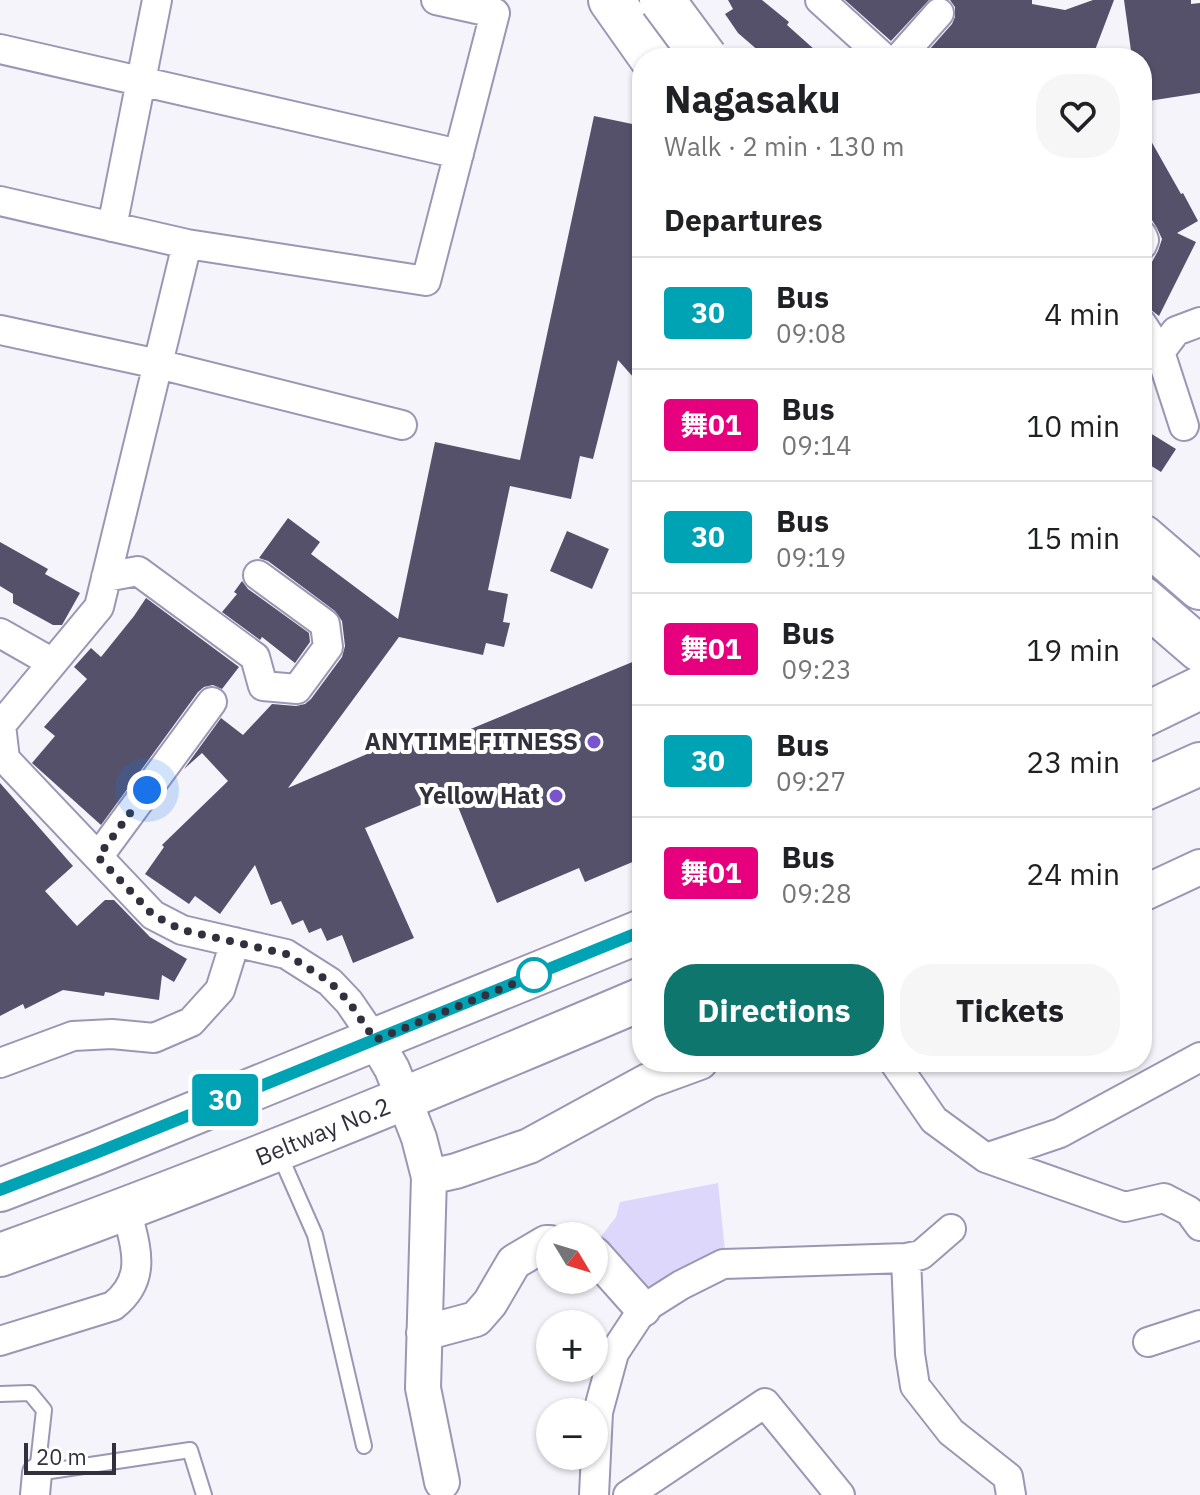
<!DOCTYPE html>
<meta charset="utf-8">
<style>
body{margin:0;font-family:"IBM Plex Sans","Noto Sans JP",sans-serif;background:#f6f6f6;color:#202124;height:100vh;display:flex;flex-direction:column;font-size:30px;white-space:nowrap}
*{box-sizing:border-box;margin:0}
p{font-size:26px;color:#757577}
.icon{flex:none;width:44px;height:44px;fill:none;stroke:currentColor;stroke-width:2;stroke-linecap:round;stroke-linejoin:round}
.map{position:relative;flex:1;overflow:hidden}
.side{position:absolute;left:632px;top:48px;width:520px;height:1024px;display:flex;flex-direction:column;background:#fff;border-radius:32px;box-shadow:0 2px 6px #0004}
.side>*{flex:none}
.badge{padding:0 16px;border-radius:6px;font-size:28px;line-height:52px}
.needle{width:52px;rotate:128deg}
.tools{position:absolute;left:536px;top:1222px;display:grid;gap:16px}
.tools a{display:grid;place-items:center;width:72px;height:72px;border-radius:50%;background:#fff;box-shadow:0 2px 6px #0004;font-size:40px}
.scale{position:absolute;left:24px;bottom:20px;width:92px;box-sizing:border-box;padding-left:8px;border:4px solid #32303c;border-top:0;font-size:22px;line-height:28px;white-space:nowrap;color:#32303c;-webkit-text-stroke:6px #fff;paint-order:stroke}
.you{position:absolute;width:40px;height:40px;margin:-20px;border:6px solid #fff;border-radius:50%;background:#1a73e8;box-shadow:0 0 0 12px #1a73e833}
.map>.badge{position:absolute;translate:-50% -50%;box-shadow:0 0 0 4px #fff}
h2{padding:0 32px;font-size:30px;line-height:72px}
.round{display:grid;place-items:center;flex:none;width:84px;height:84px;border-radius:32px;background:#f6f6f6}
.overview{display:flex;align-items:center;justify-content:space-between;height:136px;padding:0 32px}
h1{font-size:38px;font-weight:700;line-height:60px}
.button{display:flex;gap:16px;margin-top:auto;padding:16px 32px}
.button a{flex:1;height:92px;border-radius:32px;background:#0f766e;color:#fff;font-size:32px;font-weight:700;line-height:92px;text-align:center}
.button a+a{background:#f6f6f6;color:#202124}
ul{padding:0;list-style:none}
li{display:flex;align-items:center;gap:24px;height:112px;padding:0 32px;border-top:2px solid #e0e0e0}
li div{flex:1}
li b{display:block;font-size:30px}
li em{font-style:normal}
li .badge{min-width:88px;font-weight:700;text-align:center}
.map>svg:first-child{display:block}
.green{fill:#ddd7fb}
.building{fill:#56516b}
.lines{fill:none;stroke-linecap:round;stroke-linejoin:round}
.service-casing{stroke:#9c96b4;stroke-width:18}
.minor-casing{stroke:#9c96b4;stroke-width:32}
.tertiary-casing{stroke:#9c96b4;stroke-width:38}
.primary-casing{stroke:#9c96b4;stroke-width:46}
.motorway-casing{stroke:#9c96b4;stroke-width:48}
.service{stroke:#fff;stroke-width:14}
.minor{stroke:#fff;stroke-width:28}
.tertiary{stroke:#fff;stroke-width:34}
.primary{stroke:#fff;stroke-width:42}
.motorway{stroke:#fff;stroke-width:44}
.motorway-bridge-casing{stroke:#9c96b4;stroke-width:48;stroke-linecap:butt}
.motorway-bridge{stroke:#fff;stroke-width:44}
.line-casing{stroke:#fff;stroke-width:18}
.line{stroke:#00a3b4;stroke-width:12}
.walk{stroke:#32303c;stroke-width:8;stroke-dasharray:0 14.4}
.poi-dot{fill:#7954ce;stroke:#fff;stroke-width:3}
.stop-dot{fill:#fff;stroke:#00a3b4;stroke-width:4}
.labels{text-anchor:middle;stroke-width:8;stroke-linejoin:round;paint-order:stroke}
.poi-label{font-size:24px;font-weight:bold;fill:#32303c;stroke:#fff;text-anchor:end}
.street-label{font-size:24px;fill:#32303c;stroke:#fff}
</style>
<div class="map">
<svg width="1200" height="1495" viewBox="0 0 1200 1495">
<rect width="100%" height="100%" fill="#f5f4fa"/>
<path class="green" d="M718,1183l7,68 -79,42 -50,-50 20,-26 4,-15z"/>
<path class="building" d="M728,0h34l27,22 -2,3 37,33h-57l-29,-25 -13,-19 8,-5z
M845,0h84l-38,41z
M950,0h82v4l33,6 28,-10h21l-22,58h-170l30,-34 3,-7v-10z
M1124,0h67v4l9,-1v90l-58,9v-44h-10z
M594,116l43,9 -3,14 8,2v246l-24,-27 -25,99 -13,-3 -9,43 -61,-13 -22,104 20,4 -5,28 7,1 -6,24 -18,-4 -3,12 -84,-18 -111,151 121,-52 6,16 227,-94v200l-57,24 -6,-14 -82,35 -45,-111 -87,36 49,110 -61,25 -11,-28 -15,6 -6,-13 -12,5 -6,-13 -11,5 -11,-24 -10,4 -16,-40 -35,49 -25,-18 -6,8 -44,-30 19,-27 -2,-2 66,-64 -26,-28 -18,16 37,-51 22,17 29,-31 24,2 9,-2 6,-5 31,-42 3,-11 -3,-25 -7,-10 -67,-50 -9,-3 29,-40 32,24 -9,12 87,65 37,-177 85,18z
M1142,125l39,69 2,-1 15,28 -21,12 19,9 -37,74 -9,-7 -8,-2v-27l16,-29 4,-12 -5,-11 -15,-24z
M1142,428l34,21 -15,23 -19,-12z
M567,531l42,18 -17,40 -42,-18z
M0,542l48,27 -3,5 35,19 -18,32h-9l-40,-22v-9l-13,-8z
M242,581l6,8 61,44 1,9 -15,21 -33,-26 -2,3 -38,-28 15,-18 -3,-2z
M146,598l93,69 -17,22 -9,-4 -9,2 -6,5 -97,133 -69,-62 23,-27 -11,-9 43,-48 -13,-12 17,-19 10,9 33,-41z
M0,783l73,83 -28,25 32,35 28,-26h9l36,37 37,22 -13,23 -12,-7 -3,25 -54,-8 -1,4 -41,-6 -38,19 -2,-5 -23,12z"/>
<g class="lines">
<defs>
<path id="service" d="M278,1151l37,84 49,211
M0,1394l30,-1 14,17 -7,63 153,-23 14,45"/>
<path id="minor" d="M820,0l64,58
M0,49l459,105
M899,58l40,-45
M0,201l187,43 239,37 69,-268 -59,-13
M112,227l45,-227
M1142,235l2,5 -2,5
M187,244l-88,363 -98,118 4,34 148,156 29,15 104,24 44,28 19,20 26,38
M1142,324l18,28
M0,330l158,34 244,61
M1184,426l-24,-74 16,-21 24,-9
M106,577l32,-6 117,86 8,29 34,3 31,-42 -3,-23 -67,-49
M0,633l51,29
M98,857l114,-155
M894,1062l40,58 52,38 74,-25 140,-76
M0,1063l73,-27 39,-2 42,4 37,-16 29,-32 15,-48
M986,1158l139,49 39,-9 25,13 11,15
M906,1258l4,96 5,32 36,46 57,45 3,18
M0,1341l113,-35c36,-28 22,-60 13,-98
M1148,1342l52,-17
M35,1495l2,-22
M594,1495l4,-83 16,-59 29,-44 38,-24 42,-21 183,-6 15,-3 30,-26
M628,1495l137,-92 75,92"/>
<path id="tertiary" d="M1142,894l58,-27
M375,1040l17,29 12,30 15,39 10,39 -6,211 19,94
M429,1177l27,-6 73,-25 119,-65 52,-19
M594,1254l49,55
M424,1333l52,-14 14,-16 24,-41 32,-19h4"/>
<path id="primary" d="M1142,716l58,-28
M1142,790l58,-26
M0,1190l96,-37 546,-222
M0,1255c217,-78 430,-166 642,-256"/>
<path id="motorway" d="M611,0l41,58
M1142,537l58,50
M1142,599l58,50"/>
</defs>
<use href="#service" class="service-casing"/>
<use href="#minor" class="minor-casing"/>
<use href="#tertiary" class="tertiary-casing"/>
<use href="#primary" class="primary-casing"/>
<use href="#motorway" class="motorway-casing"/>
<use href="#service" class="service"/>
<use href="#minor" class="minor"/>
<use href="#tertiary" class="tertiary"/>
<use href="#primary" class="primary"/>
<use href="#motorway" class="motorway"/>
<defs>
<path id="motorway-bridge" d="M662,0l43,58"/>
</defs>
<use href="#motorway-bridge" class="motorway-bridge-casing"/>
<use href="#motorway-bridge" class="motorway-bridge"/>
</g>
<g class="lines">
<defs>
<path id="line" d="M0,1190l96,-37 546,-222"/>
</defs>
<use href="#line" class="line-casing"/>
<use href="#line" class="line"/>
<path class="walk" d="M147,790l-49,67 55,58 29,15 104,24 44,28 19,20 26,38 160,-65h-1"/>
</g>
<g class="poi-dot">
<circle cx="594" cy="742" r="8"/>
<circle cx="556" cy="796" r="8"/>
</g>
<circle class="stop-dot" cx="534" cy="975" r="16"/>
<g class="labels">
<g class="poi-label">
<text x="578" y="750">ANYTIME FITNESS</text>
<text x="540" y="804">Yellow Hat</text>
</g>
<g class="street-label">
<text transform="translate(323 1132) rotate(-22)" y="8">Beltway No.2</text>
</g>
</g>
</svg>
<div class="tools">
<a><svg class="needle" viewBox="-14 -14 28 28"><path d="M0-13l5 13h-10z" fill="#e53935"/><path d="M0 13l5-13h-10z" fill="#757577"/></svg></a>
<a>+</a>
<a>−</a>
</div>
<div class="scale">20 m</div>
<div class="you" style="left:147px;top:790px"></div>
<b class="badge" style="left:225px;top:1100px;background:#00a3b4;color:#fff">30</b>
<section class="side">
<div class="overview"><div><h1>Nagasaku</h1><p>Walk · 2 min · 130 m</p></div><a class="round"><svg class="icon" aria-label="heart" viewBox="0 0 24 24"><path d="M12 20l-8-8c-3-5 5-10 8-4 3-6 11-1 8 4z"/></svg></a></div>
<h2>Departures</h2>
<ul>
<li><span class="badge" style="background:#00a3b4;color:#fff">30</span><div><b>Bus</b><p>09:08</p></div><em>4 min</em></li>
<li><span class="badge" style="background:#e6007e;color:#fff">舞01</span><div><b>Bus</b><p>09:14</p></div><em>10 min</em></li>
<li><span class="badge" style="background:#00a3b4;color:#fff">30</span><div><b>Bus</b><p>09:19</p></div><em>15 min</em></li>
<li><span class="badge" style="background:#e6007e;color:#fff">舞01</span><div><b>Bus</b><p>09:23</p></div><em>19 min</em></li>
<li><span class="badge" style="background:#00a3b4;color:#fff">30</span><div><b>Bus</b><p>09:27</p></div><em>23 min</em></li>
<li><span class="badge" style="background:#e6007e;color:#fff">舞01</span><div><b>Bus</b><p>09:28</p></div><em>24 min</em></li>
</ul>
<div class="button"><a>Directions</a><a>Tickets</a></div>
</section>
</div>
